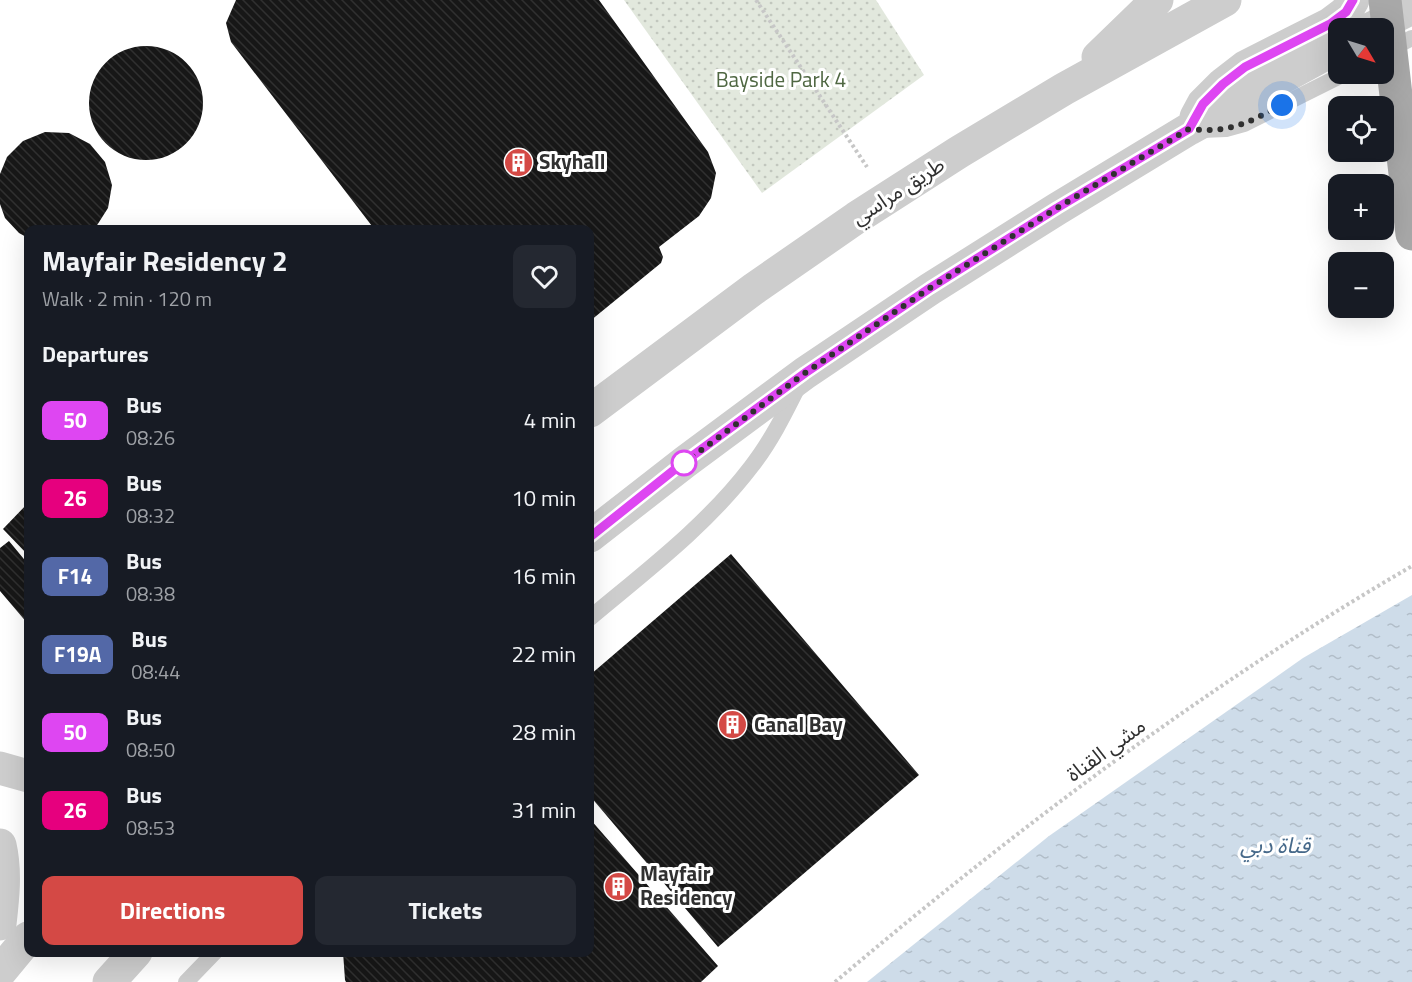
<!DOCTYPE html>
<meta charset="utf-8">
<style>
body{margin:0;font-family:"Titillium Web","Noto Sans Arabic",sans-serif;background:#242831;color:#f1f3f6;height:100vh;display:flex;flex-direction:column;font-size:22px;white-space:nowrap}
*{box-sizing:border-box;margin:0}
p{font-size:20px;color:#9ea1a6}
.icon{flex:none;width:33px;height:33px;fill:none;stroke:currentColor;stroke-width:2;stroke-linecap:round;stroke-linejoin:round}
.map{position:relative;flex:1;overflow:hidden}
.panel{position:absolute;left:24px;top:225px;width:570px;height:732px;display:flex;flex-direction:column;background:#171b24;border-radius:12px;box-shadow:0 6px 24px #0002}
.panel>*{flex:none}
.badge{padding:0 12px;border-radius:9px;font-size:21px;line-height:39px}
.needle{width:39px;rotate:128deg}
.tools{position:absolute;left:1328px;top:18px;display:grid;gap:12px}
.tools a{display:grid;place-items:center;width:66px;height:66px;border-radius:12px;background:#171b24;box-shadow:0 6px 24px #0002;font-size:30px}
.you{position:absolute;width:30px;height:30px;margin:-15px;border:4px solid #fff;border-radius:50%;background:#1a73e8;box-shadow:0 0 0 9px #1a73e833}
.map>.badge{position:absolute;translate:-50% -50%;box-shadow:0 0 0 3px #fff}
h2{padding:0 18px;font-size:22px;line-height:54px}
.round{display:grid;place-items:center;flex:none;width:63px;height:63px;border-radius:12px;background:#242831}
.head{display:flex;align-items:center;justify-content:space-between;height:102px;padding:0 18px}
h1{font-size:28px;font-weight:700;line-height:45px}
.cta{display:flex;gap:12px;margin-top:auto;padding:12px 18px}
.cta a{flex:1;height:69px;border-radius:12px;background:#d44945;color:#fff;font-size:24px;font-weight:700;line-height:69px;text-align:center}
.cta a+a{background:#242831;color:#f1f3f6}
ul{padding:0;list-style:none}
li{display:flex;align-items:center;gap:18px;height:78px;padding:0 18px}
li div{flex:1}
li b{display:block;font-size:22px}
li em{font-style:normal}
li .badge{min-width:66px;font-weight:700;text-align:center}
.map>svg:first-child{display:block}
.park{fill:url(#park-dots)}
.water{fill:url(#water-ripples)}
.building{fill:url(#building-back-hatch)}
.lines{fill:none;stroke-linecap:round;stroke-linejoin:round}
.path{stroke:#c7c7c7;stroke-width:4;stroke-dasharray:3 3;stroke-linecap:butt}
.service{stroke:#cdcdcd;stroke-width:16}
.minor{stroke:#cdcdcd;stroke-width:33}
.tertiary{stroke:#cdcdcd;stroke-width:33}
.primary{stroke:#a8a8a8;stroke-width:33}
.line-casing{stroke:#fff;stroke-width:14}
.line{stroke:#de46f2;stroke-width:9}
.walk{stroke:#303030;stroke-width:6;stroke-dasharray:0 10.8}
.stop-dot{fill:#fff;stroke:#de46f2;stroke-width:3}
.labels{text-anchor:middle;stroke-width:6;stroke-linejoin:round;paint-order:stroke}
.park-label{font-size:21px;fill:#4f6742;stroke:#fff}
.poi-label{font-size:21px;font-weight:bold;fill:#303030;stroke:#fff;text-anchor:start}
.street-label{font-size:21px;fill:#303030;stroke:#fff}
.water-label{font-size:22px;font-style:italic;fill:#46698a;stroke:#fff}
</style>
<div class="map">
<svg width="1412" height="982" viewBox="0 0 1412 982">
<defs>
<pattern id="park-dots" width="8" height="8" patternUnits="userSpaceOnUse" patternTransform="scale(1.5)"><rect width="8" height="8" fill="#e2e8dd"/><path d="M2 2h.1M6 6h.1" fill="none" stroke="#c2c7be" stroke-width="1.8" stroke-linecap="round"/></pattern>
<pattern id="water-ripples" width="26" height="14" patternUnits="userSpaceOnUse" patternTransform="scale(1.5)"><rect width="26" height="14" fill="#cedce9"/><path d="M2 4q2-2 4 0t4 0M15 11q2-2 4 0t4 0" fill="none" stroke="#b1bdc8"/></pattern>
<pattern id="building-back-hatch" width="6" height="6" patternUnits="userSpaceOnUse" patternTransform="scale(1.5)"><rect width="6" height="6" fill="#171717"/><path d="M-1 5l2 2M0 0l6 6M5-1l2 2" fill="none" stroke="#303030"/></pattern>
</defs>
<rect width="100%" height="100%" fill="#fff"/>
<path class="park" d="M624,0h252l48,75 -162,118z"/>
<path class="water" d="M1412,595v387h-545l182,-146 254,-178z"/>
<path class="building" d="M236,0h363l109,152 8,21 -5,25 -12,18 -40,31 4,10 -2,6 -71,58v-91h-215l-144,-188 -5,-19z
M89 103a57 57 0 1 1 114 0a57 57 0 1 1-114 0Z
M45,132l24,1 21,11 15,18 7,23 -4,23 -14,22h-66v8l-9,-5 -14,-15 -5,-14v-30l7,-17 16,-16z
M28,503v52l-25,-26z
M9,541l19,23v60l-28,-33v-43z
M731,554l188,221 -201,172 -128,-151v-121z
M590,819l128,147 -17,16h-355l-1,-2 -2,-28h247z"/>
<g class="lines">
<path class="path" d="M756,0l111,167
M835,982c181,-153 372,-297 577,-416"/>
<path class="service" d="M1386,51l26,-13
M1201,130l25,-1 18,-5 100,-50
M590,618c56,-47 116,-92 161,-151 19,-24 33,-52 47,-80
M186,982l29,-30"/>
<path class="minor" d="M0,768l28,8
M0,845c6,26 3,53 0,79"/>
<path class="tertiary" d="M1372,28l40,-20
M1098,57l59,-57
M1196,117l7,-13 20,-20 22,-17 85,-43 16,-12 7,-12
M590,411l165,-123 101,-70 103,-66 105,-63 161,-89
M590,536l95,-74 120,-89 125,-84 127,-80 132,-80 149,-82
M0,972l28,-34
M109,982l27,-30"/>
<path class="primary" d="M1385,0l27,234"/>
</g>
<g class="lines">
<defs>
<path id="line" d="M590,537l94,-75 121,-89 125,-85 127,-80 132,-79 14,-25 20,-20 22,-17 85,-43 16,-12 7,-12"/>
</defs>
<use href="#line" class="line-casing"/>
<use href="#line" class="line"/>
<path class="walk" d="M684,463l121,-90 125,-85 127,-80 132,-79c42,4 56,-5 93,-24"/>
</g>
<defs>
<symbol id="building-disc" viewBox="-11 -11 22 22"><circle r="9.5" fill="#d44945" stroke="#fff"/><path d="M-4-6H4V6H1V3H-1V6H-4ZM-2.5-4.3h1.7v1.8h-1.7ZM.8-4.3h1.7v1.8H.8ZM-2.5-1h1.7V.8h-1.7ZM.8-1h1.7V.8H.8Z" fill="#fff"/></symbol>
</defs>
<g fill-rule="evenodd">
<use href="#building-disc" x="502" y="146" width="33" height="33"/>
<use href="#building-disc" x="716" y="708" width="33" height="33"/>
<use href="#building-disc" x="602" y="870" width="33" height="33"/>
</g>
<circle class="stop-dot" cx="684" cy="463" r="12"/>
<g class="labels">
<g class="park-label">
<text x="781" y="87">Bayside Park 4</text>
</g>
<g class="poi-label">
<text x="539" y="169">Skyhall</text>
<text x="754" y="732">Canal Bay</text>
<text x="640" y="881">Mayfair<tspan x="640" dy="24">Residency</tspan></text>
</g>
<g class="street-label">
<text transform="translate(898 191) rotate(-33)" y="7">طريق مراسي</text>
<text transform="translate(1106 750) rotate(-36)" y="7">مشي القناة</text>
</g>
<g class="water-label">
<text x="1275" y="853">قناة دبي</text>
</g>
</g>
</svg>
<div class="tools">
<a><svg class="needle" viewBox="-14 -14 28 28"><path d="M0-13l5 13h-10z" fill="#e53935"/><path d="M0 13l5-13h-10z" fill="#9ea1a6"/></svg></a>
<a><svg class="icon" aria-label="locate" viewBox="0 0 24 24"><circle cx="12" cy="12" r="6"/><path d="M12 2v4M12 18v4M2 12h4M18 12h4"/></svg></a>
<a>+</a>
<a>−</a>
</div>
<div class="you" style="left:1282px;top:105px"></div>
<section class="panel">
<div class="head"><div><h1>Mayfair Residency 2</h1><p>Walk · 2 min · 120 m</p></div><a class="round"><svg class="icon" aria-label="heart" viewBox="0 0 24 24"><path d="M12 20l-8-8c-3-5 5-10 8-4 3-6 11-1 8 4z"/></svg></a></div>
<h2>Departures</h2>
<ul>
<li><span class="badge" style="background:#de46f2;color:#fff">50</span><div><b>Bus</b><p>08:26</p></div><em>4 min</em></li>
<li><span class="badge" style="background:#e6007e;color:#fff">26</span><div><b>Bus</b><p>08:32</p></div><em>10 min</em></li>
<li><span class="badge" style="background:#5368a7;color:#fff">F14</span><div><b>Bus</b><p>08:38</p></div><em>16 min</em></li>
<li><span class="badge" style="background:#5368a7;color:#fff">F19A</span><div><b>Bus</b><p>08:44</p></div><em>22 min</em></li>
<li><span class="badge" style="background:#de46f2;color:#fff">50</span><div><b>Bus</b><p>08:50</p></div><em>28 min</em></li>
<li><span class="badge" style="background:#e6007e;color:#fff">26</span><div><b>Bus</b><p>08:53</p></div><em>31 min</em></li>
</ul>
<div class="cta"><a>Directions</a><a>Tickets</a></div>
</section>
</div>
